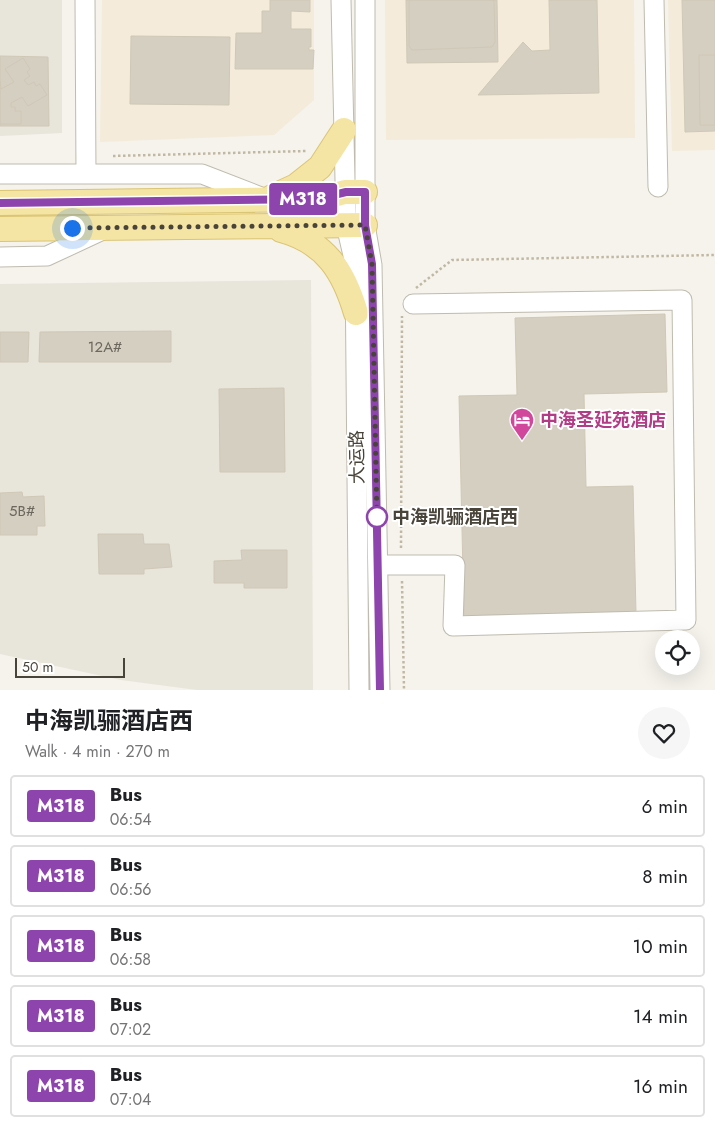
<!DOCTYPE html>
<meta charset="utf-8">
<style>
body{margin:0;font-family:Jost,"Noto Sans SC",sans-serif;background:#f6f6f6;color:#202124;height:100vh;display:flex;flex-direction:column;font-size:19px;white-space:nowrap}
*{box-sizing:border-box;margin:0}
p{font-size:16px;color:#757577}
.icon{flex:none;width:28px;height:28px;fill:none;stroke:currentColor;stroke-width:2;stroke-linecap:round;stroke-linejoin:round}
.map{position:relative;height:690px;overflow:hidden}
.details{display:flex;flex-direction:column;background:#fff;flex:1}
.details>*{flex:none}
.badge{padding:0 10px;border-radius:4px;font-size:18px;line-height:32px}
.controls{position:absolute;left:655px;top:630px;display:grid;gap:10px}
.controls a{display:grid;place-items:center;width:45px;height:45px;border-radius:50%;background:#fff;box-shadow:0 5px 20px #0002;font-size:25px}
.scale{position:absolute;left:15px;bottom:12px;width:110px;box-sizing:border-box;padding-left:5px;border:2px solid #49443a;border-top:0;font-size:14px;line-height:18px;white-space:nowrap;color:#49443a;-webkit-text-stroke:4px #fff;paint-order:stroke}
.you{position:absolute;width:25px;height:25px;margin:-12px;border:4px solid #fff;border-radius:50%;background:#1a73e8;box-shadow:0 0 0 8px #1a73e833}
.map>.badge{position:absolute;translate:-50% -50%;box-shadow:0 0 0 2px #fff}
.round{display:grid;place-items:center;flex:none;width:52px;height:52px;border-radius:26px;background:#f6f6f6}
.head{display:flex;align-items:center;justify-content:space-between;height:85px;padding:0 25px}
h1{font-size:24px;font-weight:700;line-height:38px}
ul{padding:0;list-style:none}
li{display:flex;align-items:center;gap:15px;height:62px;margin:0 10px 8px;padding:0 15px;border:2px solid #e0e0e0;border-radius:5px}
li div{flex:1}
li b{display:block;font-size:19px}
li em{font-style:normal}
li .badge{min-width:55px;font-weight:700;text-align:center}
.map>svg:first-child{display:block}
.residential{fill:#e8e5db}
.commercial{fill:#f4ebda}
.building{fill:#d5cfc2;stroke:#d0c8b6}
.lines{fill:none;stroke-linecap:round;stroke-linejoin:round}
.minor-casing{stroke:#bfbbaf;stroke-width:21}
.major-casing{stroke:#dac475;stroke-width:26}
.path{stroke:#c0b8a2;stroke-width:2.5;stroke-dasharray:2.5 2.5;stroke-linecap:butt}
.minor{stroke:#fff;stroke-width:19}
.major{stroke:#f5e5a4;stroke-width:24}
.line-casing{stroke:#fff;stroke-width:11}
.line{stroke:#8e44ad;stroke-width:8}
.walk{stroke:#49443a;stroke-width:5;stroke-dasharray:0 9}
.stop-dot{fill:#fff;stroke:#8e44ad;stroke-width:2.5}
.labels{text-anchor:middle;stroke-width:4;stroke-linejoin:round;paint-order:stroke}
.number-label{font-size:15px;fill:#6c675c}
.hotel-label{font-size:18px;font-weight:bold;fill:#b23c85;stroke:#fff;text-anchor:start}
.street-label{font-size:18px;fill:#49443a;stroke:#fff}
.stop-label{font-size:18px;font-weight:bold;fill:#49443a;stroke:#fff;text-anchor:start}
</style>
<div class="map">
<svg width="715" height="690" viewBox="0 0 715 690">
<rect width="100%" height="100%" fill="#f5f3ec"/>
<path class="residential" d="M0,0h62v133l-62,3z
M311,280l2,410h-116l-76,-10 -121,-26v-370z"/>
<path class="commercial" d="M102,0h212v100l-40,35 -174,7z
M385,0h249l1,138 -249,2z
M668,0h47v150l-43,1z"/>
<path class="building" d="M270,0h40v12l-19,-1v18h20v18h-2v3h5l-1,19h-78l1,-36h26v-22h8z
M406,0h91l1,62 -91,1z
M409,0h85l1,42 -3,5 -80,3 -3,-4z
M549,0h48l2,93 -121,2 45,-53 9,9 18,-1z
M682,0h33v131l-30,1z
M131,36l99,1 -1,68 -99,-1z
M699,55h16v70h-15z
M0,56l48,1 1,69h-49z
M23,58l7,11 -3,3 3,4 -6,4 4,5 6,-3 2,4 4,-2 7,11 -19,11 -6,-9 -11,6v4h4v4h6v13h-21v-43l1,8 13,-7 -9,-13z
M665,314l2,78 -83,2 2,93 47,-1 3,127 -172,5 -5,-222 58,-1 -2,-77z
M171,331v31h-132l1,-30z
M0,332h29l-1,30h-28z
M284,388l1,84h-65l-1,-83z
M22,492l1,5 21,-1 1,30h-8v9h-37v-42z
M98,534h45l1,10h25l3,23 -28,2v5h-45z
M241,550h46v38h-43v-5h-30v-22l28,-1z"/>
<g class="lines">
<defs>
<path id="minor" d="M85,0l1,174
M341,0l5,225 9,39 4,426
M365,0v225l7,40 8,425
M654,0l4,187
M0,174h202l59,23
M0,257l47,-1 58,-27
M378,565h77l-2,61 233,-6 -4,-320 -269,4"/>
<path id="major" d="M272,197l24,-11 24,-19 24,-37
M0,203l318,-4 27,-7h20
M0,229l365,-4
M281,230c45,12 63,42 75,83"/>
</defs>
<use href="#minor" class="minor-casing"/>
<use href="#major" class="major-casing"/>
<path class="path" d="M113,156l193,-5
M416,288l36,-28 263,-5
M401,548l1,-232
M402,581l2,109"/>
<use href="#minor" class="minor"/>
<use href="#major" class="major"/>
</g>
<g class="lines">
<defs>
<path id="line" d="M0,203l318,-4 28,-7h19v33l7,39 8,426"/>
</defs>
<use href="#line" class="line-casing"/>
<use href="#line" class="line"/>
<path class="walk" d="M72,228l293,-3 7,39 5,257v-4"/>
</g>
<defs>
<symbol id="hotel-pin" viewBox="-11 -11 22 30"><path d="M0 17L-7.5 6A9.5 9.5 0 1 1 7.5 6Z" fill="#d1479c" stroke="#fff"/><path d="M-6-4.5h1.5V1H6V5H4.5V3h-9V5H-6ZM-4 0a1.8 1.8 0 1 1 3.6 0ZM.5 0V-2.5h3Q6-2.5 6 0Z" fill="#fff"/></symbol>
</defs>
<g fill-rule="evenodd">
<use href="#hotel-pin" x="508" y="406" width="28" height="38"/>
</g>
<circle class="stop-dot" cx="377" cy="517" r="10"/>
<g class="labels">
<g class="number-label">
<text x="105" y="352">12A#</text>
<text x="22" y="516">5B#</text>
</g>
<g class="hotel-label">
<text x="540" y="426">中海圣延苑酒店</text>
</g>
<g class="street-label">
<text transform="translate(357 457) rotate(-91)" y="6">大运路</text>
</g>
<g class="stop-label">
<text x="392" y="523">中海凯骊酒店西</text>
</g>
</g>
</svg>
<div class="controls">
<a><svg class="icon" aria-label="locate" viewBox="0 0 24 24"><circle cx="12" cy="12" r="6"/><path d="M12 2v4M12 18v4M2 12h4M18 12h4"/></svg></a>
</div>
<div class="scale">50 m</div>
<div class="you" style="left:72px;top:228px"></div>
<b class="badge" style="left:303px;top:199px;background:#8e44ad;color:#fff">M318</b>
</div>
<section class="details">
<div class="head"><div><h1>中海凯骊酒店西</h1><p>Walk · 4 min · 270 m</p></div><a class="round"><svg class="icon" aria-label="heart" viewBox="0 0 24 24"><path d="M12 20l-8-8c-3-5 5-10 8-4 3-6 11-1 8 4z"/></svg></a></div>
<ul>
<li><span class="badge" style="background:#8e44ad;color:#fff">M318</span><div><b>Bus</b><p>06:54</p></div><em>6 min</em></li>
<li><span class="badge" style="background:#8e44ad;color:#fff">M318</span><div><b>Bus</b><p>06:56</p></div><em>8 min</em></li>
<li><span class="badge" style="background:#8e44ad;color:#fff">M318</span><div><b>Bus</b><p>06:58</p></div><em>10 min</em></li>
<li><span class="badge" style="background:#8e44ad;color:#fff">M318</span><div><b>Bus</b><p>07:02</p></div><em>14 min</em></li>
<li><span class="badge" style="background:#8e44ad;color:#fff">M318</span><div><b>Bus</b><p>07:04</p></div><em>16 min</em></li>
</ul>
</section>
